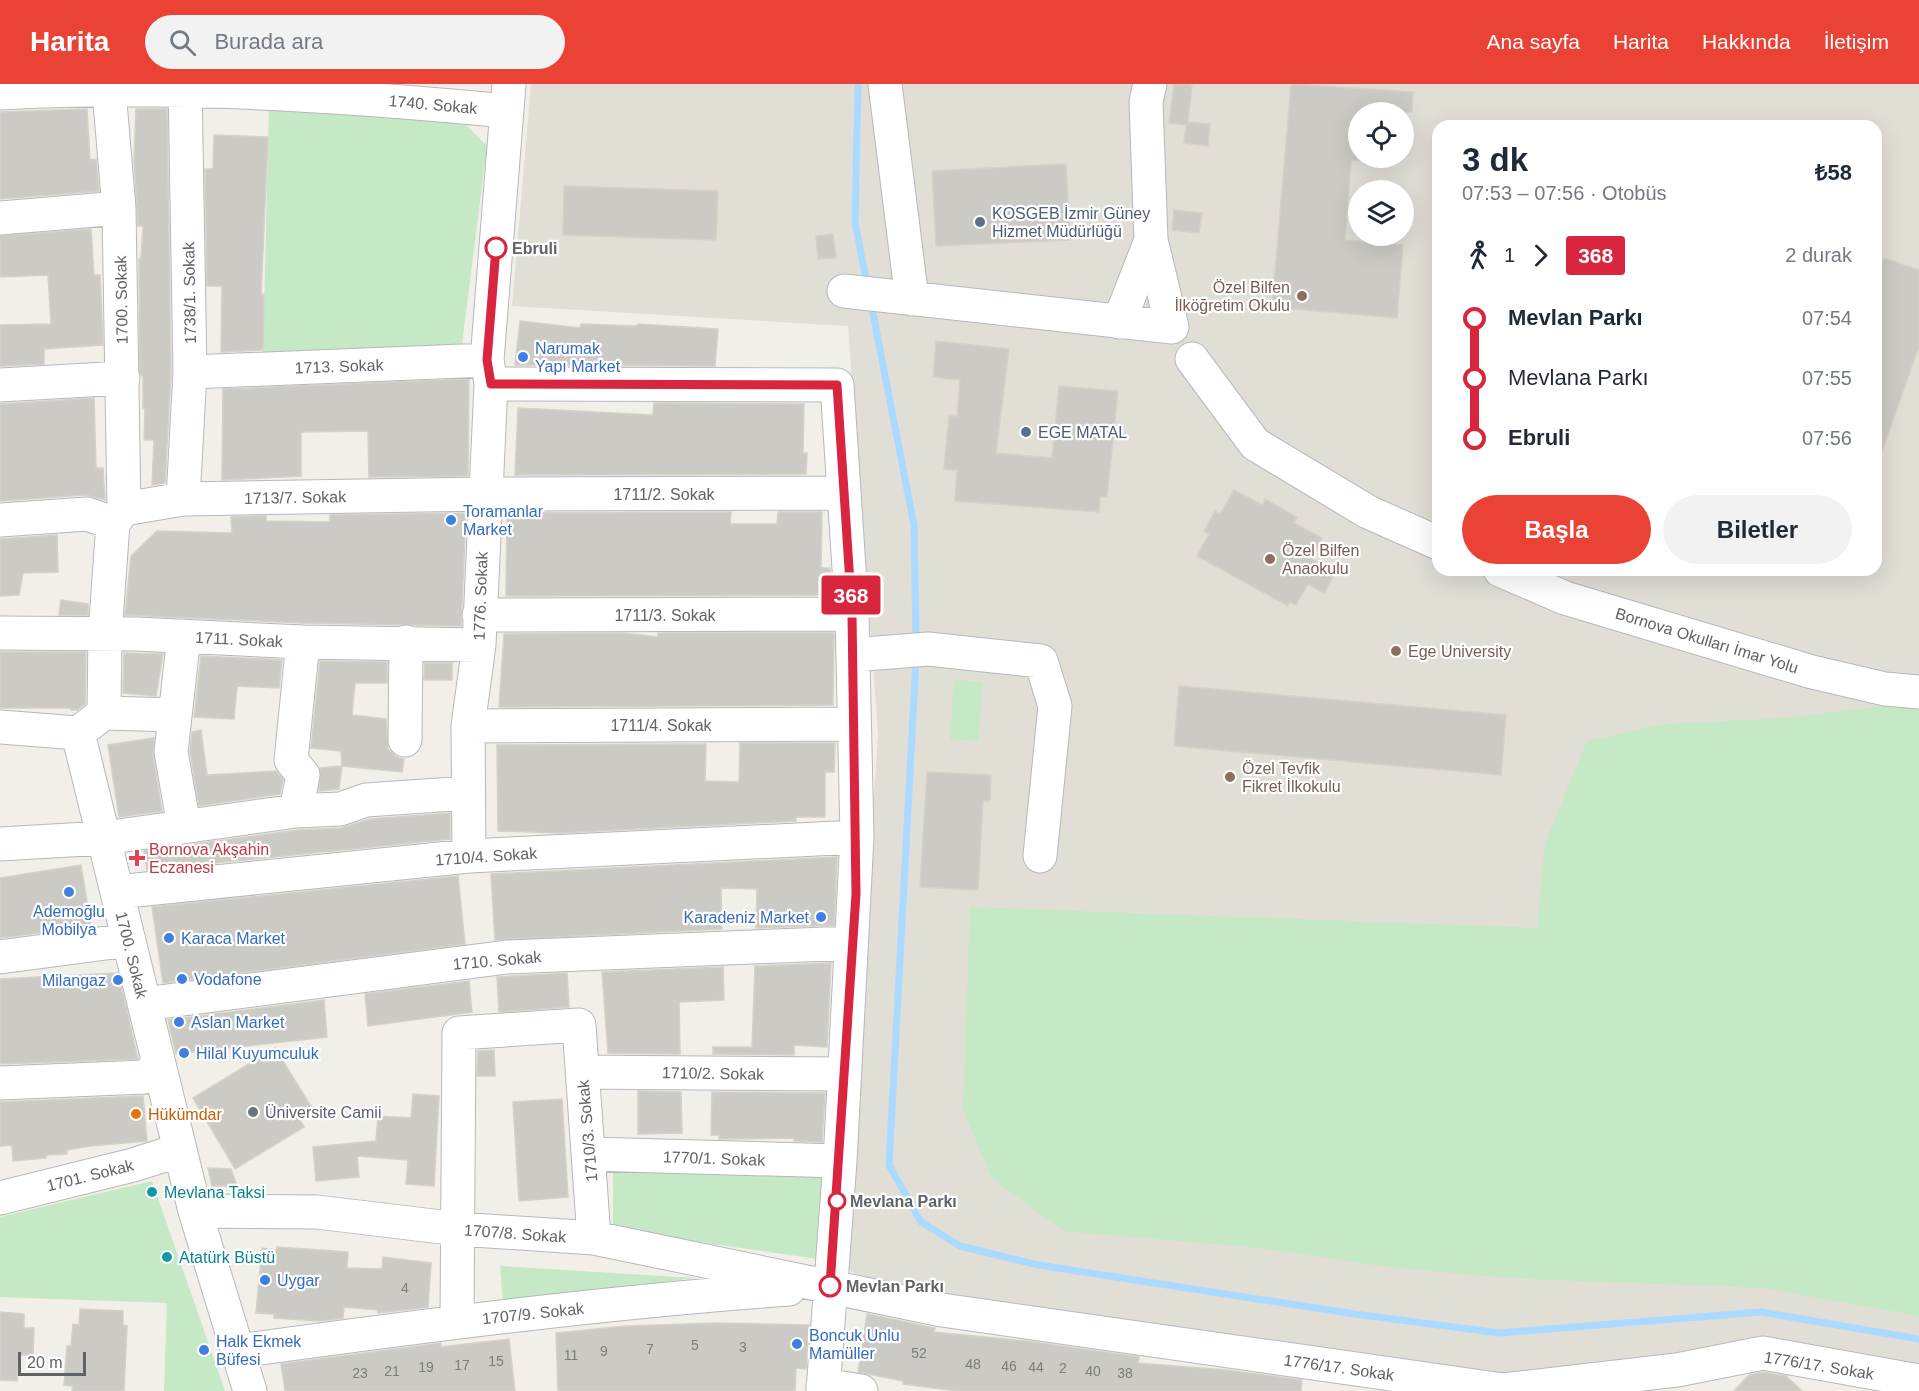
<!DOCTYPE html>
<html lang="tr">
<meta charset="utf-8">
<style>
body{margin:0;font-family:Helvetica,sans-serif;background:#f2f2f3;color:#1f2937;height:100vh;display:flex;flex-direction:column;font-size:22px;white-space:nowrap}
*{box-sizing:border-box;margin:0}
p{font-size:20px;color:#747a83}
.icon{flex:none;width:33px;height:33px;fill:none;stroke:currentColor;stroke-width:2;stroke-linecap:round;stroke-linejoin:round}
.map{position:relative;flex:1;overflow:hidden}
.panel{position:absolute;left:1432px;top:36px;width:450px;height:456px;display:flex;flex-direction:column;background:#fff;border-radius:18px;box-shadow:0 6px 24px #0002}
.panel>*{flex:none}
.badge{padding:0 12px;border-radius:4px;font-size:21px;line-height:39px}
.buttons{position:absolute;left:1348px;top:18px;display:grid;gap:12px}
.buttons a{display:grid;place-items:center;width:66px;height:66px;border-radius:50%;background:#fff;box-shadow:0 6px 24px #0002;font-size:30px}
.scale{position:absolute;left:18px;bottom:15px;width:68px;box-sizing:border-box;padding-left:6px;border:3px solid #5f6368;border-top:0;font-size:16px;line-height:21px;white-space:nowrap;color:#5f6368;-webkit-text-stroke:4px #fff;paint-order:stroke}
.map>.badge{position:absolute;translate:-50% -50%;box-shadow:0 0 0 3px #fff}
.legs{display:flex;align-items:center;gap:9px;height:66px;padding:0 30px;font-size:20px}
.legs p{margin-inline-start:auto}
.summary{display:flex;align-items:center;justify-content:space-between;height:102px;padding:0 30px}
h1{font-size:33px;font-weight:800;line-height:45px}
.cta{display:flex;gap:12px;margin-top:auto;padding:12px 30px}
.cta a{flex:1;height:69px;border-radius:36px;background:#ea4335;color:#fff;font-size:24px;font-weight:800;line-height:69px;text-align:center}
.cta a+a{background:#f2f2f3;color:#1f2937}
ul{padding:0 30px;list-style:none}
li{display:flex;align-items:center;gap:21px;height:60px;font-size:22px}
li i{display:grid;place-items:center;width:9px;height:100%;margin:0 8px;background:currentColor}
li i::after{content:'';width:15px;height:15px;margin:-8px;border:4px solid;border-radius:50%;background:#fff}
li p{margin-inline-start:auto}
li:first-child i{background:linear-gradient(#0000 50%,currentColor 0)}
li:last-child i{background:linear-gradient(currentColor 50%,#0000 0)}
header{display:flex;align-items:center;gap:36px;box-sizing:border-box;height:84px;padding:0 30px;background:#ea4335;color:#fff}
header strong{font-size:28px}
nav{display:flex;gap:33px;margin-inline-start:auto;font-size:21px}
.search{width:420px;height:54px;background:#f2f2f3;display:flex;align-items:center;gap:15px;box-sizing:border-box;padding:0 21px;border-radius:33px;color:#747a83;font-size:22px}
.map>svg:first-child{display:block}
.education{fill:#e1ded6;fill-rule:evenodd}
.green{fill:#c5e8c5}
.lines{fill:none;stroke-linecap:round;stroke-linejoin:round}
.stream{stroke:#aadaff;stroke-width:7}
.building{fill:#cccac5;stroke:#d6d1c6;stroke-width:1.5}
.minor-casing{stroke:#b5b8bc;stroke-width:35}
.minor{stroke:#fff;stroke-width:33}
.line-1-casing{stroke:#fff;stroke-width:14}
.line-1{stroke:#d7263d;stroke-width:9}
.service-dot{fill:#5c6f8a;stroke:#fff;stroke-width:2}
.stop-1-dot{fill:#fff;stroke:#d7263d;stroke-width:3}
.education-dot{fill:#8d6e63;stroke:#fff;stroke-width:2}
.shop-dot{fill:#3f7fe0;stroke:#fff;stroke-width:2}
.health-dot{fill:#e0444e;stroke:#fff;stroke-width:2}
.worship-dot{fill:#6b7280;stroke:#fff;stroke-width:2}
.food-dot{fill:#e8710a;stroke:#fff;stroke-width:2}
.culture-dot{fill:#0f9aa8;stroke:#fff;stroke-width:2}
.labels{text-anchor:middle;stroke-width:4.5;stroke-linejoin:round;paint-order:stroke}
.number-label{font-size:14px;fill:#7a7d7f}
.street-label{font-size:16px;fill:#5f6368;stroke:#fff}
.service-label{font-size:16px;fill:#4e5e75;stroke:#fff;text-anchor:start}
.stop-label{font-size:16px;font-weight:bold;fill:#5f6368;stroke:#fff;text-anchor:start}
.education-label{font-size:16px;fill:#785e54;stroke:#fff;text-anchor:start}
.shop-label{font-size:16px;fill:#366cbe;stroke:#fff;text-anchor:start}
.health-label{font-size:16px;fill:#be3a42;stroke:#fff;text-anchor:start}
.worship-label{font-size:16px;fill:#5b616d;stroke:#fff;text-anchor:start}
.food-label{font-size:16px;fill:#c56008;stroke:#fff;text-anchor:start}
.culture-label{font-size:16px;fill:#0d838f;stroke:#fff;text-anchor:start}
</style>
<header>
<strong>Harita</strong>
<div class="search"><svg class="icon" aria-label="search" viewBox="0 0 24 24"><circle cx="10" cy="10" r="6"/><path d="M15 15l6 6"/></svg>Burada ara</div>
<nav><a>Ana sayfa</a><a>Harita</a><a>Hakkında</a><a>İletişim</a></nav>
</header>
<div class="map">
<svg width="1919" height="1307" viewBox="0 0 1919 1307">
<rect width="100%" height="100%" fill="#f1efe8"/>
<path class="education" d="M531,0h1388v1287l-160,-26 -263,35 -618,-94 -33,-18 33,-536 -30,-406 -336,-20zM1359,28h45v46h-45zM1438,42h438v444h-438zM1359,106h45v46h-45z"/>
<path class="green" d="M269,20l191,15 27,27 -25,198 -199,11z
M954,596l29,2 -5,59 -28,-2z
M1919,618v614l-156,-28 -255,-10 -120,-11 -128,-19 -197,-17 -71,-53 -29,-68 7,-203 567,21 8,-85 42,-102 78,-17 119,-6z
M613,1084h215l-10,91 -205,-29z
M152,1097l73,210h-61l3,-88 -167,-6v-80z
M500,1182l195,12 -192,24z"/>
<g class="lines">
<path class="stream" d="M858,0l-3,138 12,62
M871,219l43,222 2,117
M916,575l-27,506 32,57 39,24 78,19 317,49 144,19 262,-21 158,27"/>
</g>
<path class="building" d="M1174,0h18l-4,38 22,2 -2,22 -24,-3 2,-18 -17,-2z
M1291,0l122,8 -1,20h-53v49l-8,-1 -6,80 58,5 -6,73 -125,-11z
M87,25l3,51 6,-1 3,32 -99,8v-87z
M136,25h31l4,263 -6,111 -13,2 2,-45h-10l1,-32h-2v-31l-3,-4 -1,-114h2l2,-33h-5l-4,-68z
M214,51l54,2 -7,157h3l-1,56 -42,2 1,-66h-15l-2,-117h8z
M1066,80l4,76 -134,6 -4,-75z
M564,102l154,5 -2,49 -153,-5z
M1174,126l28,3 -3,20 -27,-3z
M91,145l3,46h6l3,70 -59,4v15l-44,2v-41l51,-1 -3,-49 -48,2v-41z
M833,150l3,24 -18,1 -2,-23z
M1884,174l35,12v76l-40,114h-3v-179z
M520,237l60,7 1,-4 56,2 1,-2 80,5 -3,37 -200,-1z
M936,257l73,8 -13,104 56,5 7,-72 59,5 -11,106h-7l-1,15 -144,-11 2,-31 -13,-1 5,-53h8l3,-36 -27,-3z
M469,295l-1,97 -99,1 -1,-46 -67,1v44l-79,4 1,-91z
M94,314l2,70h7l2,32 -19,-5 -86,6v-97z
M654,319l150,1 -1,49h4l-1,21 -291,1 3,-67 135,7z
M1234,406l28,15 3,-6 32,18 -3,6 28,15 -11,21 24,14 -11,20 -16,-9 -12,21 -6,-3 -2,4 -91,-50 12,-22 -5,-3 11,-20 5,3z
M731,428l-1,12h47l1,-12h44l-1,56h9l-1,27 -323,1 1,-83z
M466,429l-5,113 -157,-3 -179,-8 6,-59 26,-25 75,2 -1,-16 35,-1v5l64,1v-7z
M57,451l1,37 -35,1 -4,22 -19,1v-57z
M61,516l27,4v11h-29z
M623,549l35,4v-4h176l-1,72 -334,2 5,-73z
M0,568h86l-1,52 -8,6h-6v-2h-71z
M124,569l39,1 -7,42 -33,-3z
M201,572l81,4 -3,28 -42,-2 -3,33 -40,-2z
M320,577l67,1v21h-32l-3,32 34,4 2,30 7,7 9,3 -2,13 -60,-6 -3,23 -20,2 1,-23 22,-2 -1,-15 -30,-3z
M425,579h27v17h-28z
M1179,602l327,29 -5,60 -327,-29z
M201,646l6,45 69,-4 7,9 -3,14 -81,12 -9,-55 2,-19z
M154,654l-1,17 9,56 -43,6 -11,-72z
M740,659h95l-1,29h-9v45h-29v4l-237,12 -61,-2 -1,-86 209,-1 -1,37 34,1z
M927,688l64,3 -1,26h-7l-5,89 -58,-3z
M450,729v26l-303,31 -3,-19 154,-21 43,-2 29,-9z
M837,773l-3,68 -78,3 1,-39 -36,-1 1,41 -227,11 -4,-66z
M81,781l10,61 -91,12v-60z
M458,792l7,68 -302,39 -11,-76z
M831,879l-4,84 -33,-2v10l-81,-1v-7h39l3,-81z
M723,883l1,33 -45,2 1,52 -72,-1 -6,-81z
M118,889l20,86 -138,5v-85z
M567,889l2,34 -70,5 -2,-35z
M469,897l3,31 -104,14 -3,-32z
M324,916l3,37 -151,17 -8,-34z
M275,964l37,60 -14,8 6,11 -69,42 -42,-71z
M494,966l1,26h-18l1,-25z
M638,1007l43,1 1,41 -44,1z
M712,1008l113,1 -3,49 -28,-1v-3l-75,1v-4h-8z
M413,1010l26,2 -5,90 -28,-2 2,-24 -51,-4 2,21 -43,4 -3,-34 63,-6 2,-25 33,2z
M143,1012l4,45 -57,5 -23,4v4l-21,1v3l-33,3 -1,-16 -12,1v-44z
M562,1015l6,98 -49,4 -6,-99z
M208,1084l23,1 6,17h-25z
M277,1163l71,5 -1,16 35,1 1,-12 48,6 -3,44 -50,6v-3l-34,-3 -1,11 -24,3 -45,-3v-4l-18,-1 6,-65 15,2z
M80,1225l43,2v14l4,1 -3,65h-52l1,-5 -9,-1 3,-39h4l2,-22 6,1z
M0,1228l24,2v14h10l-1,27h-14l-2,26 -17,-1z
M867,1230l68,14 -1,4 92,9 113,16 -1,6 88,7 76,10 -1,11h-344l-54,-7v-3l-45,-9z
M716,1239l93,2 -3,44 -10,-1 -1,23h-237l-2,-58 71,-7z
M509,1255l6,52h-230l-4,-27 160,-21v4z
M1763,1288l23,4 16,15h-68l15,-16z"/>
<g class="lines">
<defs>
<path id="minor" d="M885,0l27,215
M109,7l10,117 5,301
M0,9c169,-9 338,2 507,18
M0,134l119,-10
M844,207l328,36 -21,-87 -5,-138 4,-18
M1119,238l32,-82
M1192,275l63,85 113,68 70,31
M190,288l297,-12
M491,300l346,1 15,229 5,223 -17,324 -17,230
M0,301l123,-7
M183,415l7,-127 -5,-288
M0,436l87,-6 26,9
M113,439l-8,111 -1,79 -26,20 117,478 55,180
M113,439l11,-14 59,-10 302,-5 358,-1
M1500,486l65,28 247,74 73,17 34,3
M479,531l373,-1
M0,549l136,1 167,8 176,3
M184,552l-13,116 13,74
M853,571l75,-6 113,12 14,45 -15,150
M104,629l71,2
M468,642l385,-2
M0,643l78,6
M405,656l1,-98
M296,727l7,-36 -12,-15 12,-118
M0,760l104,-6 192,-27 44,-2 26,-9 102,-7
M469,772l-1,-130 11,-81 12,-261 -4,-24 22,-276
M117,808l352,-36 388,-19
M0,873l129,-17
M144,920l363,-47 344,-14
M582,988l261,2
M0,999l145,-6 14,-12
M589,1070l251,7
M0,1114l133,-33 47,-15
M195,1127l122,1 141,17 136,9 348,72 561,80 174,-20 86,-17 156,28
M457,1237l2,-288 120,-8 15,213
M238,1267c183,-25 367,-49 551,-62
M823,1301l38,6"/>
</defs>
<use href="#minor" class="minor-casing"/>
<use href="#minor" class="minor"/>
</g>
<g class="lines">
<defs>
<path id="line-1" d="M496,164l-9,112 4,24 346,1 15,229 4,280 -26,392"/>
</defs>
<use href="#line-1" class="line-1-casing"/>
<use href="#line-1" class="line-1"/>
</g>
<g class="service-dot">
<circle cx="980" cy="138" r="6"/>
<circle cx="1026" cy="348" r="6"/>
</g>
<g class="stop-1-dot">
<circle cx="496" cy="164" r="10"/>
<circle cx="837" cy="1117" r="8"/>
<circle cx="830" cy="1202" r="10"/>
</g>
<g class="education-dot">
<circle cx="1302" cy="212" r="6"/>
<circle cx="1270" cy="475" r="6"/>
<circle cx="1396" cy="567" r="6"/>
<circle cx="1230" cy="693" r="6"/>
</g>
<g class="shop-dot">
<circle cx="523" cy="273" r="6"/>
<circle cx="451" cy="436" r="6"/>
<circle cx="69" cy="808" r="6"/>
<circle cx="821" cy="833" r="6"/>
<circle cx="169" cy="854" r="6"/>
<circle cx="182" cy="895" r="6"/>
<circle cx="118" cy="896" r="6"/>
<circle cx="179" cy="938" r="6"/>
<circle cx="184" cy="969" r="6"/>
<circle cx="265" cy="1196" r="6"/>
<circle cx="797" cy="1260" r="6"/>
<circle cx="204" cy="1266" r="6"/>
</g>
<path class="health-dot" d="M134 765h6v6h6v6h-6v6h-6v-6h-6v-6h6z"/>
<circle class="worship-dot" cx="253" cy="1028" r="6"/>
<circle class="food-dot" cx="136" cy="1030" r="6"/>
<g class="culture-dot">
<circle cx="152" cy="1108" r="6"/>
<circle cx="167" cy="1173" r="6"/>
</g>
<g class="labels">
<g class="number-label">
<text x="405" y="1209">4</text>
<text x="695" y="1266">5</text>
<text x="743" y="1268">3</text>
<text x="650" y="1270">7</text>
<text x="604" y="1272">9</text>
<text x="919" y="1274">52</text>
<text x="571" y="1276">11</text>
<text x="496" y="1282">15</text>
<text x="973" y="1285">48</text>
<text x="462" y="1286">17</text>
<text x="1009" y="1287">46</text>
<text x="426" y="1288">19</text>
<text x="1036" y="1288">44</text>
<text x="1063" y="1289">2</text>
<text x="392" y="1292">21</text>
<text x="1093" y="1292">40</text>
<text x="360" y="1294">23</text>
<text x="1125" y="1294">38</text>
</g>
<g class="street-label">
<text transform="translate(433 20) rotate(5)" y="6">1740. Sokak</text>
<text transform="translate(189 209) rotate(-91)" y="6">1738/1. Sokak</text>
<text transform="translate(121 216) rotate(-91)" y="6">1700. Sokak</text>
<text transform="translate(339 282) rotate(-2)" y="6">1713. Sokak</text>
<text x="664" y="416">1711/2. Sokak</text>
<text transform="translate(295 413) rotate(-1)" y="6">1713/7. Sokak</text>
<text transform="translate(480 512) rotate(-88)" y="6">1776. Sokak</text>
<text x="665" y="537">1711/3. Sokak</text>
<text transform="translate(239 555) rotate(3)" y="6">1711. Sokak</text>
<text transform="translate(1707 556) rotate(17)" y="6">Bornova Okulları İmar Yolu</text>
<text x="661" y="647">1711/4. Sokak</text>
<text transform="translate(486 772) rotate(-4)" y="6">1710/4. Sokak</text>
<text transform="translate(132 871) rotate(76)" y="6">1700. Sokak</text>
<text transform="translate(497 876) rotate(-5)" y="6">1710. Sokak</text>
<text transform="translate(713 989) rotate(1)" y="6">1710/2. Sokak</text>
<text transform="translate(587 1047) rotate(-95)" y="6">1710/3. Sokak</text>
<text transform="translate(714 1074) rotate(2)" y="6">1770/1. Sokak</text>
<text transform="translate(90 1091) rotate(-14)" y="6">1701. Sokak</text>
<text transform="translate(515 1149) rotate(4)" y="6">1707/8. Sokak</text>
<text transform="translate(533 1229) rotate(-6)" y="6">1707/9. Sokak</text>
<text transform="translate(1819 1281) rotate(9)" y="6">1776/17. Sokak</text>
<text transform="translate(1339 1283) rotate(8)" y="6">1776/17. Sokak</text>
</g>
<g class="service-label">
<text x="992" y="135">KOSGEB İzmir Güney<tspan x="992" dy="18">Hizmet Müdürlüğü</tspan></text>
<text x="1038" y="354">EGE MATAL</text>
</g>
<g class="stop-label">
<text x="512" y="170">Ebruli</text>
<text x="850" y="1123">Mevlana Parkı</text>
<text x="846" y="1208">Mevlan Parkı</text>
</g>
<g class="education-label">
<text x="1290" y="209" text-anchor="end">Özel Bilfen<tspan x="1290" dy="18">İlköğretim Okulu</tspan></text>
<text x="1282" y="472">Özel Bilfen<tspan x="1282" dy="18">Anaokulu</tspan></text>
<text x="1408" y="573">Ege University</text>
<text x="1242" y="690">Özel Tevfik<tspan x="1242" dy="18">Fikret İlkokulu</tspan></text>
</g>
<g class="shop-label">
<text x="535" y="270">Narumak<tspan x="535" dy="18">Yapı Market</tspan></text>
<text x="463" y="433">Toramanlar<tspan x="463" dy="18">Market</tspan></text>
<text x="69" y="833" text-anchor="middle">Ademoğlu<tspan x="69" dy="18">Mobilya</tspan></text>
<text x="809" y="839" text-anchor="end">Karadeniz Market</text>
<text x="181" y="860">Karaca Market</text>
<text x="194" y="901">Vodafone</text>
<text x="106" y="902" text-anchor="end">Milangaz</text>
<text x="191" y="944">Aslan Market</text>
<text x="196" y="975">Hilal Kuyumculuk</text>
<text x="277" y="1202">Uygar</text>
<text x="809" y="1257">Boncuk Unlu<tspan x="809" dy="18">Mamüller</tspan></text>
<text x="216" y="1263">Halk Ekmek<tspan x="216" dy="18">Büfesi</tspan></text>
</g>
<g class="health-label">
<text x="149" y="771">Bornova Akşahin<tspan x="149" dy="18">Eczanesi</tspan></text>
</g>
<g class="worship-label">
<text x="265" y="1034">Üniversite Camii</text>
</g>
<g class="food-label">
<text x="148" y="1036">Hükümdar</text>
</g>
<g class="culture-label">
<text x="164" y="1114">Mevlana Taksi</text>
<text x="179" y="1179">Atatürk Büstü</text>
</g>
</g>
</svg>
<div class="buttons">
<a><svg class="icon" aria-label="locate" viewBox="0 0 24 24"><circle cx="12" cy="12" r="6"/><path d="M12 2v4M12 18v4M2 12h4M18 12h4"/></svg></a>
<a><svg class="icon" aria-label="layers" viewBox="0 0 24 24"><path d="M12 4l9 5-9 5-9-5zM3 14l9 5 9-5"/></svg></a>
</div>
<div class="scale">20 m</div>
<b class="badge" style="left:851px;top:511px;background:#d7263d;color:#fff">368</b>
<section class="panel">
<div class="summary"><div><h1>3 dk</h1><p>07:53 – 07:56 · Otobüs</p></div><b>₺58</b></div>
<div class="legs"><svg class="icon" aria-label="walk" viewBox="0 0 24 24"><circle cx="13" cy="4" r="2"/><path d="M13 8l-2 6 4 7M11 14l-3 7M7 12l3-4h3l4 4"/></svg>1<svg class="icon" aria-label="forward" viewBox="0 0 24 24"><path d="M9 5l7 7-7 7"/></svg><b class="badge" style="background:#d7263d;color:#fff">368</b><p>2 durak</p></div>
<ul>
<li><i style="color:#d7263d"></i><b>Mevlan Parkı</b><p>07:54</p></li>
<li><i style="color:#d7263d"></i><span>Mevlana Parkı</span><p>07:55</p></li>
<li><i style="color:#d7263d"></i><b>Ebruli</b><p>07:56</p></li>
</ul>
<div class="cta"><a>Başla</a><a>Biletler</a></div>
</section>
</div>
